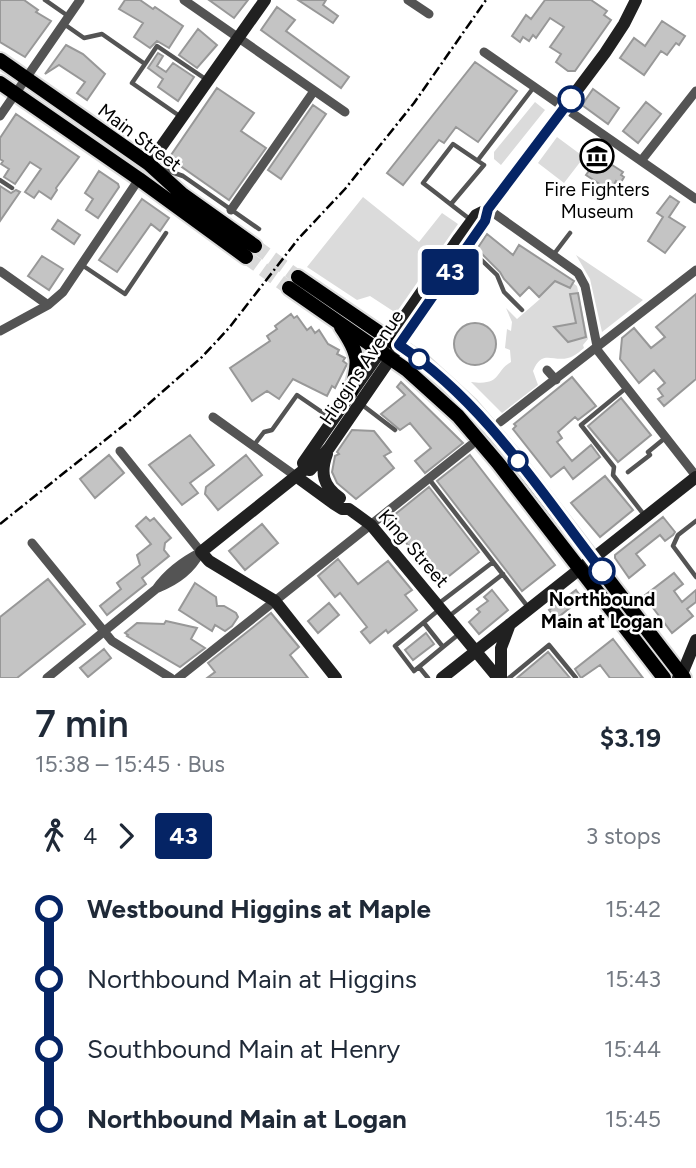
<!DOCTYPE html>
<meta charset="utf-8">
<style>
body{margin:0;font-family:Figtree,sans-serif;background:#f6f6f7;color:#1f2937;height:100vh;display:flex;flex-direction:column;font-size:26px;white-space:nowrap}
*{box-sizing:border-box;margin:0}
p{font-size:23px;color:#747a83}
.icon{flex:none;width:38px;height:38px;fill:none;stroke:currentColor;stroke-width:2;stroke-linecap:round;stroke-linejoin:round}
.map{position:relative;height:678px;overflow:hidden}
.panel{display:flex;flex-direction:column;background:#fff;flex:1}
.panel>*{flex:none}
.badge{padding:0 14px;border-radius:5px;font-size:24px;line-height:46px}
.map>.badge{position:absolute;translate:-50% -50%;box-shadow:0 0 0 4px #fff}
.legs{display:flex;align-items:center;gap:10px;height:77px;padding:0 35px;font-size:23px}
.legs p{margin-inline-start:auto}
.head{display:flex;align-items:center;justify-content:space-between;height:119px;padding:0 35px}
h1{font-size:38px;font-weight:600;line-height:52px}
ul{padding:0 35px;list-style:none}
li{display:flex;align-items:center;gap:24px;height:70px;font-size:26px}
li i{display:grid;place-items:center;width:10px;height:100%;margin:0 9px;background:currentColor}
li i::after{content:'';width:18px;height:18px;margin:-9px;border:5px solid;border-radius:50%;background:#fff}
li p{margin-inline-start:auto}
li:first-child i{background:linear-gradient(#0000 50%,currentColor 0)}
li:last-child i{background:linear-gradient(currentColor 50%,#0000 0)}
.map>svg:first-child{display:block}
.green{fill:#dbdbdb}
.building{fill:#c4c4c4;stroke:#989898;stroke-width:2}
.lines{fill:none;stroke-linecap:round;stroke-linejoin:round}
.primary-tunnel{stroke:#d9d9d9;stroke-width:14;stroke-dasharray:14 7;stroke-linecap:butt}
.primary-casing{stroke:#dbdbdb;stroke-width:18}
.lane{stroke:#545454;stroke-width:4.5}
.street{stroke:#545454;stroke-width:9}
.secondary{stroke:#212121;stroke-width:12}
.primary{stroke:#000;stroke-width:14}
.rail{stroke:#000;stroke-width:2.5;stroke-dasharray:10 3.5 2 3.5;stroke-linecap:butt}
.line-1-casing{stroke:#fff;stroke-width:16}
.line-1{stroke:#052465;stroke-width:10}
.stop-1-dot{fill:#fff;stroke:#052465;stroke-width:3.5}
.labels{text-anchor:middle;stroke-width:5;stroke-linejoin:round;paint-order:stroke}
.street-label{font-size:19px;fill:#000;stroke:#fff}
.poi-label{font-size:19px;fill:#000;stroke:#fff}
.stop-label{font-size:19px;font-weight:bold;fill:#000;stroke:#fff}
</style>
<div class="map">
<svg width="696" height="678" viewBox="0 0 696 678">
<rect width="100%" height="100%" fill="#fff"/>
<path class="green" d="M535,102l10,8 -44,55 -7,-6v-7z
M557,137l27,20 -20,26 -26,-20z
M363,197l56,45 23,-29 16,11 -62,89 -26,-17 -13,4 -50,-33z
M576,255l67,45 -41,32 -12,-53z
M551,267l26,19 11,53 -5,6 1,3c-5,4 -9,8 -16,10 -16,4 -26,-9 -35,13l5,14 -36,28 -31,-31c31,4 23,-10 40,-20l-1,-12 -5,-2 2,-19 4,2 1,-9 -6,-14 11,11 23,-20 -11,-12z"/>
<path class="building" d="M0,0h24l14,10 -2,2 15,9 -26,36 -25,-15z
M125,0h15l13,9 2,-2 28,19 -14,22 -12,-7 -7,7 -16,-11 9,-14 -24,-14z
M209,0h39l-14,18z
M298,0h28l-3,5 15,11 -5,7z
M545,0h46l16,11 -3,4 7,5 -36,51h-7l-12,-9 5,-8 -11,-7 14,-20 -14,-9 -14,20 -3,-3 -4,6 -6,-4 -3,5 -8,-6 14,-21 5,4z
M277,7l18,13 -9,11 63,46 -8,11 -80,-58z
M662,21l23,15 -6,9 -3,-2 -9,12 -6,-4 -17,24 -24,-17 14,-20 11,8z
M198,29l19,16 -20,23 -18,-13z
M66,45l17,9 22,20 -18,26 -10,-7 8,-11 -26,-17 -14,9z
M158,53l5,3 -6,10 9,6 7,-9 21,14 -16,24 -20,-14 5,-8 -15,-11z
M475,62l42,29 -39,51 -22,-15 -12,16 -5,-3 -36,45 -16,-12z
M217,88l37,25 -13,18 25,17 -37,52 -60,-42z
M593,89l26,19 -11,16 -26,-19z
M646,102l15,12 -23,29 -15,-12z
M313,105l13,9 -45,65 -13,-9z
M16,114l63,43 -23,31 1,2 -6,9 -12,-8 -5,7 -9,-6 16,-23 -11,-7 -15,22 -11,-7 5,-8 -8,-5 2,-3 -3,-2v-21z
M595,154l28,18 -2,3 3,2 -4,7 -4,-3 -6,10 -24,-16 5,-7 -5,-2z
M99,171l19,13 1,3 -21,31 -12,-8 7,-11 -8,-6z
M0,186l11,7 5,-3 4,2 -20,29z
M670,196l9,6 -10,15 16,10 -20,26 -17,-12 15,-24 -6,-4z
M142,199l27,19 -9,13 -9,-7 -34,48 -18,-12z
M58,220l22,15 -6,9 -22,-15z
M487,234l26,21 6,-10 55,36 -4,7 -15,-7 -16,16 -10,-10 -9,9 -16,-17 -4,-7 -23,-23z
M42,256l21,13 -14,21 -21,-14z
M578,293l8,44 -18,5 -14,-15 22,-4 -6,-29z
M696,294v85l-32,27 -6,-7 5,-3 -5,-7 7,-6 -11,-13 -15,13 -19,-24 2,-21 12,-10 17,20 14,-11 -9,-10z
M291,314l3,4 3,-2 10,14 4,-3 4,6 4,-3 9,14 11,6 -2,4 8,4 -2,3 4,3 -12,24 -3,-2 -5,10 -34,-17 -14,20 -12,-8 -15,10 -22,-33 40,-27 -3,-5 10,-7 -2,-3z
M454 344a21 21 0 1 1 42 0a21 21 0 1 1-42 0Z
M572,377l24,29 -18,14 -3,-3 -17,15 4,6 -5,4 15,19 19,-16 9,12 -27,22 -9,-12 -13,10 -38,-48 3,-3 -2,-2z
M401,382l62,61 -38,30 -10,-12 16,-13 -21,-25 -10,7 -19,-16 24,-19 -8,-8z
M621,398l30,37 -33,27 -30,-36z
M352,430l22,1 17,21 -7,4 10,12 -38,31 -19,-16 -5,-11 3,-16 4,-2 -2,-2z
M190,435l24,30 -24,18 8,10 -16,12 -33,-40z
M109,455l15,18 -29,25 -15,-19z
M246,455l16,20 -44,35 -13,-16 1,-7z
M470,455l85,110 -33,26 -85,-110z
M605,476l28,34 -33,27 -29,-34z
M429,487l50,65 -40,32 -51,-64z
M146,517l4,4 4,-3 17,20 -6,5 -1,7 5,6 -27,22 4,6 -39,31 -7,-9 21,-17 -4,-6 23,-18 -3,-10 14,-11 -15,-18z
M663,517l12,15 -2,3 -8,6 -5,-6 -24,19 9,11 -16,13 -14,-20v-3z
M262,524l16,19 -33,27 -16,-19z
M338,559l20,25 30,-23 24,29 -7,5 12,15 -29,23 -2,-3 -16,13 -9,-11 6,-5 -27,-34 -5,4 -17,-21z
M674,573l9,11 -9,7 8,11 14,-12v12l-9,7 6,7 -21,17 -28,-37z
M48,579l37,45 -68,54h-17v-61z
M195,583l21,14 1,9h7l12,7 2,4 -6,9 -7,5 -10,-6 -3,6 -33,-21z
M492,590l16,20 -29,24 -10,-12 11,-10 -3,-3 11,-8 -4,-4z
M576,590l6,8 -26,21 -7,-9z
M329,603l10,12 -21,18 -10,-12z
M271,613l28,34 -9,8 18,23h-101l8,-6 -7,-9z
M166,621l31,7 -6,11 14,9 -25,19 -53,-31 1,-1 -3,-2 12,-10 27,1z
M426,633l8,11 -21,16 -8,-10z
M613,639l30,39h-33l-10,-13 -19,13 -6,-9z
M104,649l7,9 -23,19 -8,-9z
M548,652l22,26h-53z"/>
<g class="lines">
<path class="primary-tunnel" d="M255,246l43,31
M246,257l43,31"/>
<defs>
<path id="primary" d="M0,60l149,104 33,30 73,52
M0,83l139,96 107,78
M298,277l126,86 47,43 41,48 172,224
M289,288l118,82 51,46 40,47 166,215
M341,327c19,28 19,35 9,67"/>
</defs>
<use href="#primary" class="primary-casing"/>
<path class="lane" d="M45,0l23,16
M64,24l20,14 18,-4 43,30 -13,19 49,34
M145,64l12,-18 50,34
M478,160l56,-73
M160,168l23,8 76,53
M0,180l12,8
M451,204l33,-39 -31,-21 -30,39c16,12 32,25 48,37
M469,248l28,27 7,17 18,18
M554,254l16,-21
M82,265l43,29 41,-61
M626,388l-45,37 33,42 -1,8 32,41
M361,404l34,26
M254,445l10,-13 8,-2 25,-35 35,24
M628,472l22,-17 -2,-3 17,-14
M429,479l99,128
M696,521l-18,14 -5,11 23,31
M438,604l55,-42
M448,617l55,-43
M424,623l19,24 -29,24 -19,-25 45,-37
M443,647l16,-13
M419,667l9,11
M509,678l40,-33 27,33"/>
<path class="street" d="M184,0l161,112
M408,0l21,14
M484,52l212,147
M0,116l80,-116
M641,161l55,-70
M488,209l90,64 7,13 13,65 98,125
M231,210l83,-119
M0,271l48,34
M0,331l48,-26 15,-13 76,-113
M547,370l9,10
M213,417l84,60
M500,422l196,-152
M120,451l81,101
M32,543l80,98 59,37
M158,588c18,-7 33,-18 42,-35
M47,678l109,-89c12,-17 27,-28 45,-37
M178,678l293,-233"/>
<path class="secondary" d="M149,164l116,-164
M327,454c-7,19 -4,32 13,44
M305,469l-2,-6 156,-225 17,-23 12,-6 117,-156 19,-29 12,-24
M297,477l37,27 8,5h7l22,16 127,153
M336,678l-61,-77 -66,-40 -8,-9 104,-83 5,1 19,-22 156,-227 3,-12
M442,678l254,-201
M501,678v-30l9,-24
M678,678l4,-4 14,-34"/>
<use href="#primary" class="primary"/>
<path class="rail" d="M0,524l129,-103 73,-64 27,-29 70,-90 46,-49 69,-86 72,-103"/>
</g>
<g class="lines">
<defs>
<path id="line-1" d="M571,99l-83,110 -3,12 -86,124c85,57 141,146 203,226"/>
</defs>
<use href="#line-1" class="line-1-casing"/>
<use href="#line-1" class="line-1"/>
</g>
<defs>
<symbol id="museum-ring" viewBox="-11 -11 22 22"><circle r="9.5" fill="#fff" stroke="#000" stroke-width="1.5"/><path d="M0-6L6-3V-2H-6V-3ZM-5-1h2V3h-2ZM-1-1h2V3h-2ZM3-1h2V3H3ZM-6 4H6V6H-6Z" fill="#000"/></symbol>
</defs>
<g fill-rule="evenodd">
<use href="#museum-ring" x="578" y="137" width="38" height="38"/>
</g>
<g class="stop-1-dot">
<circle cx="571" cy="99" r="12"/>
<circle cx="419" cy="359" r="9"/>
<circle cx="518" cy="461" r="9"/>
<circle cx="602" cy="571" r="12"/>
</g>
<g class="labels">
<g class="street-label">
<text transform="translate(140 137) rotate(37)" y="7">Main Street</text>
<text transform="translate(361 367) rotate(-56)" y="7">Higgins Avenue</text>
<text transform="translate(414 548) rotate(49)" y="7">King Street</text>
</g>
<g class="poi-label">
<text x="597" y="196">Fire Fighters<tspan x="597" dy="22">Museum</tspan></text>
</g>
<g class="stop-label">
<text x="602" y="606">Northbound<tspan x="602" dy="22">Main at Logan</tspan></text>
</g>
</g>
</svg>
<b class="badge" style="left:450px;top:272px;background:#052465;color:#fff">43</b>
</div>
<section class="panel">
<div class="head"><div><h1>7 min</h1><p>15:38 – 15:45 · Bus</p></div><b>$3.19</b></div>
<div class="legs"><svg class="icon" aria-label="walk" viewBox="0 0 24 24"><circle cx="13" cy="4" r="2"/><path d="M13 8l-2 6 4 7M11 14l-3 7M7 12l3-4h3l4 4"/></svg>4<svg class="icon" aria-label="forward" viewBox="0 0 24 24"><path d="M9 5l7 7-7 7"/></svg><b class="badge" style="background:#052465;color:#fff">43</b><p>3 stops</p></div>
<ul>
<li><i style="color:#052465"></i><b>Westbound Higgins at Maple</b><p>15:42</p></li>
<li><i style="color:#052465"></i><span>Northbound Main at Higgins</span><p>15:43</p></li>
<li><i style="color:#052465"></i><span>Southbound Main at Henry</span><p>15:44</p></li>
<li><i style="color:#052465"></i><b>Northbound Main at Logan</b><p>15:45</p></li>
</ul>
</section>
